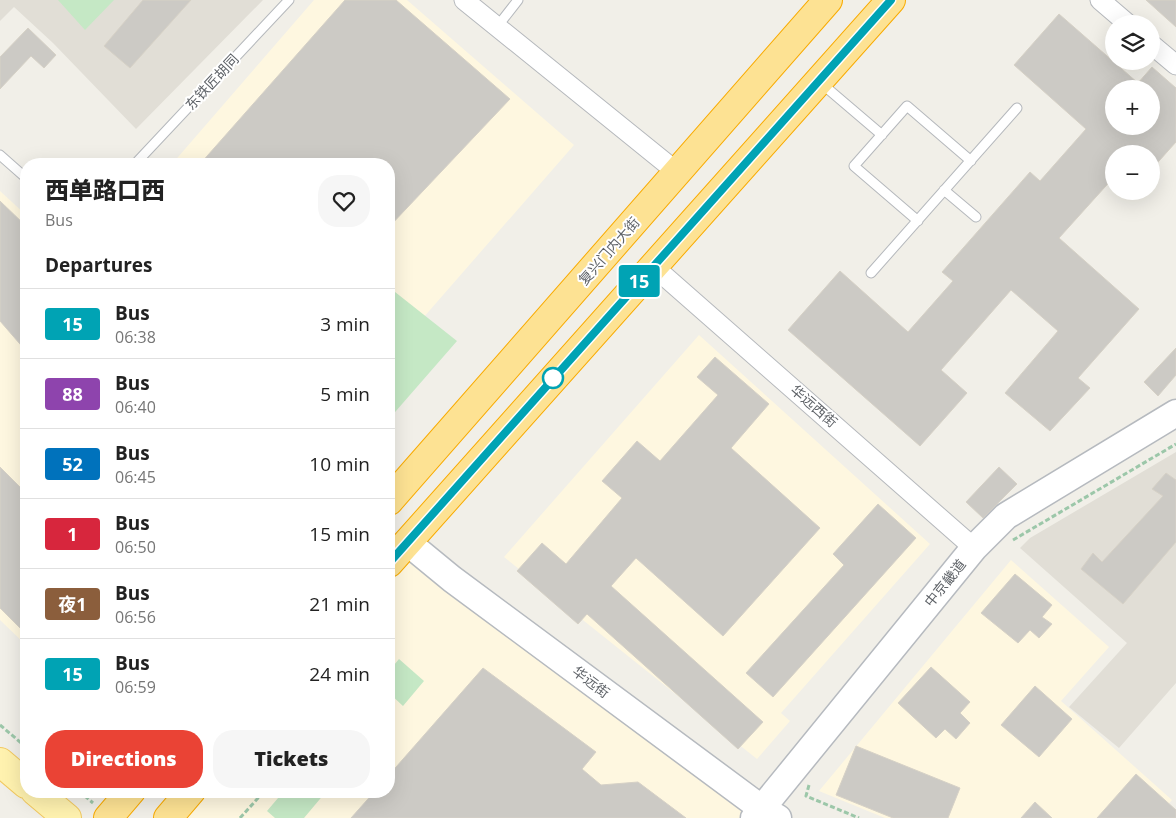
<!DOCTYPE html>
<meta charset="utf-8">
<style>
body{margin:0;font-family:"Open Sans","Noto Sans SC",sans-serif;background:#f6f6f6;color:#222;height:100vh;display:flex;flex-direction:column;font-size:19px;white-space:nowrap}
*{box-sizing:border-box;margin:0}
p{font-size:16px;color:#767676}
.icon{flex:none;width:28px;height:28px;fill:none;stroke:currentColor;stroke-width:2;stroke-linecap:round;stroke-linejoin:round}
.map{position:relative;flex:1;overflow:hidden}
.panel{position:absolute;left:20px;top:158px;width:375px;height:640px;display:flex;flex-direction:column;background:#fff;border-radius:20px;box-shadow:0 5px 20px #0002}
.panel>*{flex:none}
.badge{padding:0 10px;border-radius:4px;font-size:18px;line-height:32px}
.tools{position:absolute;left:1105px;top:15px;display:grid;gap:10px}
.tools a{display:grid;place-items:center;width:55px;height:55px;border-radius:50%;background:#fff;box-shadow:0 5px 20px #0002;font-size:25px}
.map>.badge{position:absolute;translate:-50% -50%;box-shadow:0 0 0 2px #fff}
h2{padding:0 25px;font-size:19px;line-height:45px}
.round{display:grid;place-items:center;flex:none;width:52px;height:52px;border-radius:20px;background:#f6f6f6}
.head{display:flex;align-items:center;justify-content:space-between;height:85px;padding:0 25px}
h1{font-size:24px;font-weight:800;line-height:38px}
.action{display:flex;gap:10px;margin-top:auto;padding:10px 25px}
.action a{flex:1;height:58px;border-radius:20px;background:#ea4335;color:#fff;font-size:20px;font-weight:800;line-height:58px;text-align:center}
.action a+a{background:#f6f6f6;color:#222}
ul{padding:0;list-style:none}
li{display:flex;align-items:center;gap:15px;height:70px;padding:0 25px;border-top:1px solid #e0e0e0}
li div{flex:1}
li b{display:block;font-size:19px}
li em{font-style:normal}
li .badge{min-width:55px;font-weight:700;text-align:center}
.map>svg:first-child{display:block}
.commercial{fill:#fef7e0}
.education{fill:#e1ded6}
.green{fill:#c5e8c5}
.building{fill:#cccac5;stroke:#d6d1c6;fill-rule:evenodd}
.lines{fill:none;stroke-linecap:round;stroke-linejoin:round}
.lane-casing{stroke:#b5b8bc;stroke-width:11}
.street-casing{stroke:#b5b8bc;stroke-width:21}
.secondary-casing{stroke:#b6babf;stroke-width:29}
.primary-casing{stroke:#f2c960;stroke-width:30}
.highway-casing{stroke:#f9ab00;stroke-width:30}
.path{stroke:#9cc7a9;stroke-width:3;stroke-dasharray:5 2.5;stroke-linecap:butt}
.lane{stroke:#fff;stroke-width:9}
.street{stroke:#fff;stroke-width:19}
.secondary{stroke:#fff;stroke-width:26}
.primary{stroke:#fff2af;stroke-width:28}
.highway{stroke:#fde293;stroke-width:28}
.line-casing{stroke:#fff;stroke-width:11}
.line{stroke:#00a3b4;stroke-width:8}
.stop-dot{fill:#fff;stroke:#00a3b4;stroke-width:2.5}
.labels{text-anchor:middle;stroke-width:4;stroke-linejoin:round;paint-order:stroke}
.street-label{font-size:14px;fill:#5f6368;stroke:#fff}
</style>
<div class="map">
<svg width="1176" height="818" viewBox="0 0 1176 818">
<rect width="100%" height="100%" fill="#f1efe8"/>
<path class="commercial" d="M314,0h93l167,145 -185,212v-193h-217z
M0,191l26,24v430l-26,-25z
M699,335l231,209 -149,169 9,8 -33,38 -253,-202z
M407,542l371,276h-615l24,-27h202v-228z
M1011,560l98,87 -48,54 111,99 -16,18h-271l-66,-27z"/>
<path class="education" d="M0,0h263l-127,129 -83,-86 -39,-36 -14,14z
M1176,452v231l-57,65 -50,-41 58,-64 -107,-95 10,-10z"/>
<path class="green" d="M58,0h56l-29,30z
M390,288l67,53 -68,78v-129z
M399,659l25,22 -21,25 -14,-13v-22z
M284,791h39l2,2 -21,25h-29l-8,-7z"/>
<path class="building" d="M143,0h48l-61,68 -26,-22z
M345,0h51l114,99 -121,128v-63h-189z
M1146,0h30v27z
M1059,14l79,69 14,-16 24,21v54l-25,28v-16h-37v23l-55,61 80,71 -61,69 12,10 -40,43 -45,-38 53,-62 -47,-41 -70,80 26,23 -47,53 -132,-116 52,-59 68,61 45,-51 -11,-9 88,-100 10,9 46,-52 -72,-64zM1114,89h37v37h-37z
M28,28l28,27 -12,13 -13,-12 -31,33v-32z
M0,201l26,25v125l-26,-30z
M1176,348v27l-18,21 -14,-14z
M715,357l54,47 -38,44 89,80 -97,108 -87,-78 -25,28 152,136 -25,27 -151,-135 -9,10 -61,-53 25,-28 24,21 56,-66 -20,-17 35,-40 23,20 58,-66 -21,-18z
M0,467l26,26v141l-26,-26z
M999,467l18,17 -34,34 -17,-16z
M1166,473l10,7v62l-53,62 -42,-35 12,-16 9,9 61,-66 -11,-7z
M878,504l38,34 -143,159 -27,-24 98,-108 -11,-11z
M1015,574l37,31 -10,12 10,7 -13,14 -9,-8 -12,13 -37,-30z
M931,667l39,35 -10,11 10,10 -14,16 -11,-10 -9,9 -38,-35z
M483,668l113,84 -14,17 19,16 37,-3 48,36h-335l24,-27h14v-16z
M1035,686l37,33 -33,38 -38,-32z
M856,746l104,42 -12,30h-55l-57,-23z
M1136,774l40,36v8h-79z
M1035,802l17,16h-31z"/>
<g class="lines">
<defs>
<path id="lane" d="M497,27l21,-27
M821,83l61,52
M0,155l26,23
M135,164l154,-164
M944,190l32,27
M918,221l-64,-55 53,-60 64,55
M871,273l146,-165"/>
<path id="street" d="M464,0l214,173
M1100,0l28,24
M1151,44l25,21
M653,266l321,282"/>
<path id="secondary" d="M407,542l45,37 309,229 17,10
M754,818l220,-270 32,-32 170,-103"/>
<path id="primary" d="M0,762l26,22
M35,791l32,27"/>
<path id="highway" d="M389,501l439,-501
M389,563l502,-563
M108,818l23,-27
M168,818l23,-27"/>
</defs>
<use href="#lane" class="lane-casing"/>
<use href="#street" class="street-casing"/>
<use href="#secondary" class="secondary-casing"/>
<use href="#primary" class="primary-casing"/>
<use href="#highway" class="highway-casing"/>
<path class="path" d="M1013,540l163,-96
M0,725l26,22
M809,785l-3,11 53,22
M79,791l14,12
M240,818l19,-21"/>
<use href="#lane" class="lane"/>
<use href="#street" class="street"/>
<use href="#secondary" class="secondary"/>
<use href="#primary" class="primary"/>
<use href="#highway" class="highway"/>
</g>
<g class="lines">
<defs>
<path id="line" d="M389,563l502,-563"/>
</defs>
<use href="#line" class="line-casing"/>
<use href="#line" class="line"/>
</g>
<circle class="stop-dot" cx="553" cy="378" r="10"/>
<g class="labels">
<g class="street-label">
<text transform="translate(212 82) rotate(-47)" y="5">东铁匠胡同</text>
<text transform="translate(609 251) rotate(-49)" y="5">复兴门内大街</text>
<text transform="translate(814 406) rotate(41)" y="5">华远西街</text>
<text transform="translate(945 583) rotate(-51)" y="5">中京畿道</text>
<text transform="translate(591 682) rotate(37)" y="5">华远街</text>
</g>
</g>
</svg>
<div class="tools">
<a><svg class="icon" aria-label="layers" viewBox="0 0 24 24"><path d="M12 4l9 5-9 5-9-5zM3 14l9 5 9-5"/></svg></a>
<a>+</a>
<a>−</a>
</div>
<b class="badge" style="left:639px;top:281px;background:#00a3b4;color:#fff">15</b>
<section class="panel">
<div class="head"><div><h1>西单路口西</h1><p>Bus</p></div><a class="round"><svg class="icon" aria-label="heart" viewBox="0 0 24 24"><path d="M12 20l-8-8c-3-5 5-10 8-4 3-6 11-1 8 4z"/></svg></a></div>
<h2>Departures</h2>
<ul>
<li><span class="badge" style="background:#00a3b4;color:#fff">15</span><div><b>Bus</b><p>06:38</p></div><em>3 min</em></li>
<li><span class="badge" style="background:#8e44ad;color:#fff">88</span><div><b>Bus</b><p>06:40</p></div><em>5 min</em></li>
<li><span class="badge" style="background:#0072bc;color:#fff">52</span><div><b>Bus</b><p>06:45</p></div><em>10 min</em></li>
<li><span class="badge" style="background:#d7263d;color:#fff">1</span><div><b>Bus</b><p>06:50</p></div><em>15 min</em></li>
<li><span class="badge" style="background:#8b5e3c;color:#fff">夜1</span><div><b>Bus</b><p>06:56</p></div><em>21 min</em></li>
<li><span class="badge" style="background:#00a3b4;color:#fff">15</span><div><b>Bus</b><p>06:59</p></div><em>24 min</em></li>
</ul>
<div class="action"><a>Directions</a><a>Tickets</a></div>
</section>
</div>
